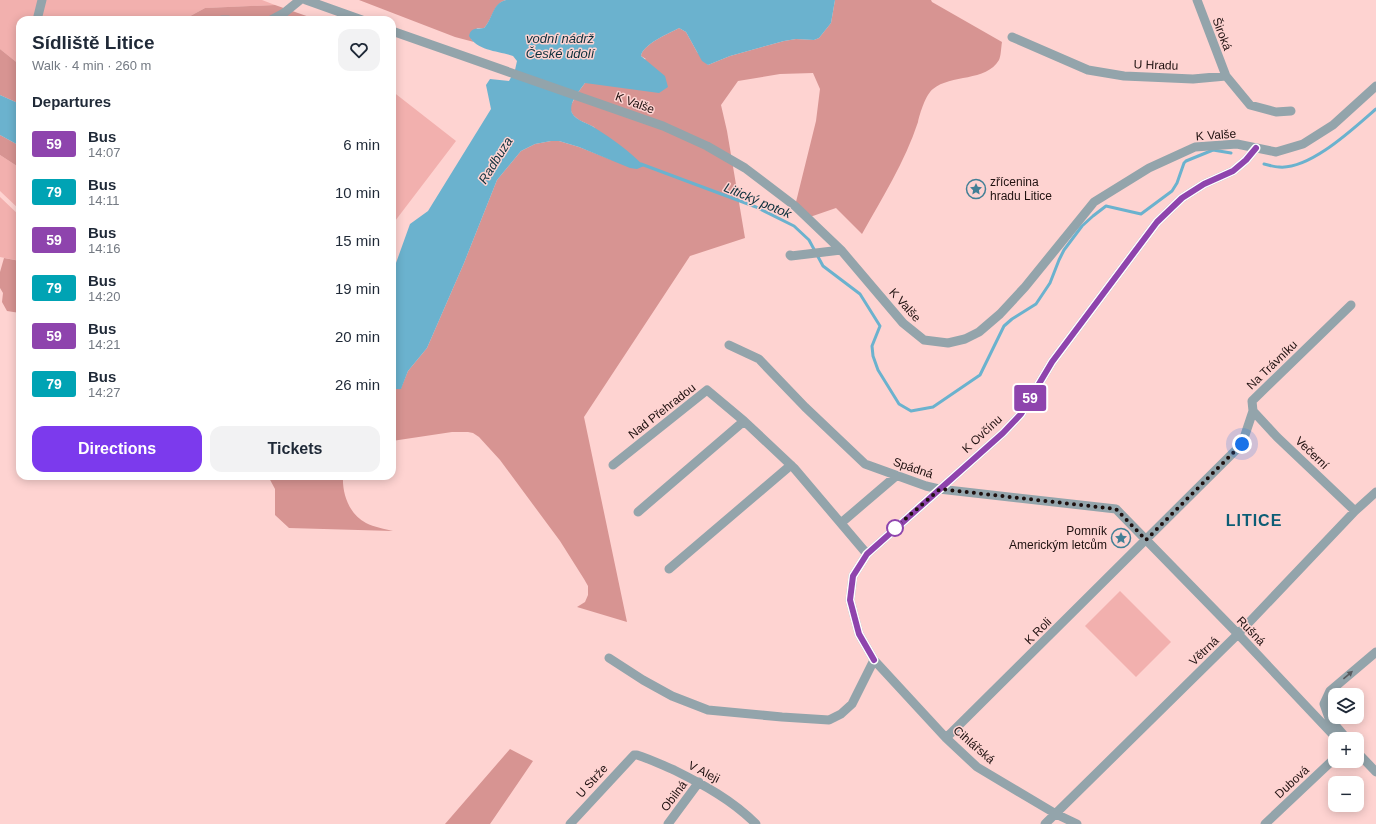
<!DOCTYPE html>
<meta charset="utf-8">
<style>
body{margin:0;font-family:Helvetica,sans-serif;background:#f2f2f3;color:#1f2937;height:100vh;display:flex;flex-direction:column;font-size:15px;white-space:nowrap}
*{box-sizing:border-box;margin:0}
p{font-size:13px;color:#747a83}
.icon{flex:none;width:22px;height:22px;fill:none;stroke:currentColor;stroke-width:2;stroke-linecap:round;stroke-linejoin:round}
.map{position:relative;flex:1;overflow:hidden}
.sheet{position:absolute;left:16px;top:16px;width:380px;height:464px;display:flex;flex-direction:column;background:#fff;border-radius:12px;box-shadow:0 2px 10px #0003}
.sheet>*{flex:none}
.badge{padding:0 8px;border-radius:3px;font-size:14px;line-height:26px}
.controls{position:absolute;left:1328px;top:688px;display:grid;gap:8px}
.controls a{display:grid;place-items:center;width:36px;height:36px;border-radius:8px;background:#fff;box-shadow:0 2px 10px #0003;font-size:20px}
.you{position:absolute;width:20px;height:20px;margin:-10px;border:3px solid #fff;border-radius:50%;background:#1a73e8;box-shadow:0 0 0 6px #1a73e833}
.map>.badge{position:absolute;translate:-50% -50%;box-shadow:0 0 0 2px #fff}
h2{padding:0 16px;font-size:15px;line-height:36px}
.round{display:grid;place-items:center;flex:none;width:42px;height:42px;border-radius:12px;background:#f2f2f3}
.headline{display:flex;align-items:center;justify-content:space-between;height:68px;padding:0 16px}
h1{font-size:19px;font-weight:700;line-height:30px}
.cta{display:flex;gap:8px;margin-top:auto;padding:8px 16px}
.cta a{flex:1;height:46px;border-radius:12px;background:#7c3aed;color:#fff;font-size:16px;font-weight:700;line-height:46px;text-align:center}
.cta a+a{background:#f2f2f3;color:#1f2937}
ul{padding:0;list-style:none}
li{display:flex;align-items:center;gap:12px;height:48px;padding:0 16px}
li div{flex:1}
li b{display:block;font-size:15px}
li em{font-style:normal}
li .badge{min-width:44px;font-weight:700;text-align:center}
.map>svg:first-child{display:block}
.green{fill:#f2b0ae}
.forest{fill:#d79492}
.water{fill:#6bb2ce}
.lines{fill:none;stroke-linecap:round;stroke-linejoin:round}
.stream{stroke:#6bb2ce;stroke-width:3}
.minor{stroke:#93a4ab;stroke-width:9}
.oneway{fill:#595a5e}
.line-casing{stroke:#fff;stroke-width:9}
.line{stroke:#8e44ad;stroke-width:6}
.walk{stroke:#1f1110;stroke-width:4;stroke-dasharray:0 7.2}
.stop-dot{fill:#fff;stroke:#8e44ad;stroke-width:2}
.labels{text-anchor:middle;stroke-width:3;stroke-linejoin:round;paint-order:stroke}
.street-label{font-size:12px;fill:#1f1110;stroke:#fed3d1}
.poi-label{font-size:12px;fill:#1f1110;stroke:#fed3d1;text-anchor:start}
.water-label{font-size:13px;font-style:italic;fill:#0d303c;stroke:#fed3d1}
.district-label{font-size:16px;font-weight:bold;letter-spacing:1px;fill:#0c5d75;stroke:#fed3d1}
</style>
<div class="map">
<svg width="1376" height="824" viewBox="0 0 1376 824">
<rect width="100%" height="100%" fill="#fed3d1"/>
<path class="green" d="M0,0h262l13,5 -70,3 -22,12h-163v45l-20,-16z
M392,91l64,50 -64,84z
M0,155l20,13v42l-20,-19z
M0,197l20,19v45l-20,-4z
M1120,591l51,51 -35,35 -51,-51z"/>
<path class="forest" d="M359,0h147c-13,3 -13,19 -22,28h-7l-6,11 3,3 -19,-5z
M835,0h96l1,2 70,40c-1,6 -1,14 -3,18 -13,22 -48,14 -66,29 -7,5 -13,24 -15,33 -13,40 -36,76 -56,112l-26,-26 -29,10 -12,-12 21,-85 4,-32 -7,-16 -33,1 -42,7 -17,24 6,26 18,107 -55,18 -106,161 43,205 -50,-15 8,-5 3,-7v-9l-4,-7 -24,-38 -60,-81 -21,-23 -6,-4 -5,-1h-16l-60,9v-52l9,-1 7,-17 19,-23 37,-85 33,-83 24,-29 14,-7 16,-3h8l20,6 33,13 -18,-33 -15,-7 -6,-5 -2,-4v-6l8,-14 6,-8 61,-24 -5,-3c2,-12 27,-22 38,-28l7,4 11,20 11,13 22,-9 54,-15 12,-2 18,1 5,-2 12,-15z
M275,5l43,15h-135l22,-12z
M0,49l20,16v39l-20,-9z
M0,135l20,11v22l-20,-13z
M4,258l16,3v52l-13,-2 -5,-9 1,-9 -3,-5v-16z
M268,476h75c-1,18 6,38 23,47 8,4 19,6 27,8l-104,-3 -14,-13v-26z
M510,749l23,12 -43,63h-45z"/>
<path class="water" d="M506,0h329l-4,23 -12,15 -5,2 -18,-1 -12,2 -54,15 -22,9 -6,-4 -16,-29 -7,-4c-11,6 -36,16 -38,28l24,20 3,11 -9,6 -74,-10c-6,8 -17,21 -13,30 4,8 17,10 23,15 18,11 34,23 49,38l-7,3 -7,-1 -51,-21 -20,-6h-8l-16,3 -14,7 -24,29 -33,83 -37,85 -19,23 -7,18h-9v-122l4,-4 14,-39 18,-13 63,-102 -5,-24 4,-6 19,2 6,-11 2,-9 -4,-5c-14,-5 -36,-5 -44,-20 2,-9 8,-7 15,-8 9,-9 8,-25 22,-28z
M0,95l20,9v42l-20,-11z"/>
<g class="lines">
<path class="stream" d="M641,164l115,43 38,19 15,14 14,26 37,28 20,32 -8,20 1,10 5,14 21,34 12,7 22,-4 47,-32 24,-49 8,-7 24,-15 14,-21 9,-23 5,-10 18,-24 11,-10 13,-10 35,8 31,-23 5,-8 7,-20 2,-2 27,-11 18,3
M1264,164c5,1 10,3 15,3 31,3 75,-39 97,-58"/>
<path class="minor" d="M306,0l56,20
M1197,0l29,76
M37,20l5,-20
M222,20h6
M271,20l13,-7 16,-13
M392,31l271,95 44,20 38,22 50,38 46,44 62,73 21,17 24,3 17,-4 14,-7 21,-18 25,-27 69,-85 55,-34 46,-21 42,-3 39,8 27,-8 30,-19 43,-39
M1012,37l76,33 36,6 69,3 33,-3 24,29 26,7 15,-1
M790,255l1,1 50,-6
M729,345l30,14 46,48 60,57 61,22 13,3 177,20 122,125 99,105
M1253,411l24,26 78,74
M613,465l94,-75 37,31 50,47 73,86
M638,512l106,-91
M841,523l55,-47
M669,569l122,-104
M609,658l34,22 29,16 36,14 74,7 47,3 12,-6 11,-10 22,-44
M946,738l296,-294 11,-33 -1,-10 99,-96
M1347,739l-18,-21 -5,-14 6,-13 46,-39
M1357,752l19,20
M570,824l64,-69h3c13,4 25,10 37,15 30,15 58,30 82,54
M668,824l31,-42
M1045,824l193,-190 117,-123 21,-19
M1077,824l-21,-10 -79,-47 -31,-29 -72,-78 -15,-26 -9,-34 3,-24 14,-22 136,-121 18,-19 31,-52 105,-140 25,-24 22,-14 29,-13 13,-11 10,-12
M1265,824l70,-66"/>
</g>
<defs><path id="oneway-solid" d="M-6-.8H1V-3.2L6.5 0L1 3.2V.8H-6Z"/></defs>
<use class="oneway" href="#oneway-solid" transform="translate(1348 675) rotate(-40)"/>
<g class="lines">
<defs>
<path id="line" d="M874,660l-15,-26 -9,-34 3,-24 14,-22 136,-121 18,-19 31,-52 105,-140 25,-24 22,-14 29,-13 13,-11 10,-12"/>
</defs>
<use href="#line" class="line-casing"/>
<use href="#line" class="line"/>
<path class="walk" d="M895,528l45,-39 176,20 30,31 96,-96"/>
</g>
<defs>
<symbol id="sight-ring" viewBox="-11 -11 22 22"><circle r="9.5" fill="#fed3d1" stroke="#427f96" stroke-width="1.5"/><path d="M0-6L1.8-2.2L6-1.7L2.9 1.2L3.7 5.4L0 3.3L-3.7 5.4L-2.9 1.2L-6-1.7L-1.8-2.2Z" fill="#427f96"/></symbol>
</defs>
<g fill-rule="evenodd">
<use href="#sight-ring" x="965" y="178" width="22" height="22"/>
<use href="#sight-ring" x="1110" y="527" width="22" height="22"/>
</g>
<circle class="stop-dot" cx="895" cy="528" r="8"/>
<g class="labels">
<g class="street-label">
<text transform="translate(1222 34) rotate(69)" y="4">Široká</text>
<text transform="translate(1156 65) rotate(2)" y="4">U Hradu</text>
<text transform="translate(635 103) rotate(20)" y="4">K Valše</text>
<text transform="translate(1216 135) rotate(-4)" y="4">K Valše</text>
<text transform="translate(905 305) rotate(48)" y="4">K Valše</text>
<text transform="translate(1272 365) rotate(-44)" y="4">Na Trávníku</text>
<text transform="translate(662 411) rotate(-38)" y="4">Nad Přehradou</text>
<text transform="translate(982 434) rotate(-43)" y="4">K Ovčínu</text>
<text transform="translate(1312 453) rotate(44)" y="4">Večerní</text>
<text transform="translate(913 468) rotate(19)" y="4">Spádná</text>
<text transform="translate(1038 631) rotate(-45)" y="4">K Roli</text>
<text transform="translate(1251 631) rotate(46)" y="4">Rušná</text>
<text transform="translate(1204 651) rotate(-44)" y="4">Větrná</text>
<text transform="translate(974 745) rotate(41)" y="4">Cihlářská</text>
<text transform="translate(704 772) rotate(27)" y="4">V Aleji</text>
<text transform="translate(592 781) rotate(-48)" y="4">U Strže</text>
<text transform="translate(1292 782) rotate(-43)" y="4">Dubová</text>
<text transform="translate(674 796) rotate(-53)" y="4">Obilná</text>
</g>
<g class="poi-label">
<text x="990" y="186">zřícenina<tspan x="990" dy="14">hradu Litice</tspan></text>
<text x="1107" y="535" text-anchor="end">Pomník<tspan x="1107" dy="14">Americkým letcům</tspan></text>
</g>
<g class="water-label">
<text x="560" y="43">vodní nádrž<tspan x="560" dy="15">České údolí</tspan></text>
<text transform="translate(495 160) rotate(-58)" y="5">Radbuza</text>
<text transform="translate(758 200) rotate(23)" y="5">Litický potok</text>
</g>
<g class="district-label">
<text x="1254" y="526">LITICE</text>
</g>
</g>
</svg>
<div class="controls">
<a><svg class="icon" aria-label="layers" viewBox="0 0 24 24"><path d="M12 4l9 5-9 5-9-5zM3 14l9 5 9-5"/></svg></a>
<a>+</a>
<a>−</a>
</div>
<div class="you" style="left:1242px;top:444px"></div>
<b class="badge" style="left:1030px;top:398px;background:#8e44ad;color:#fff">59</b>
<section class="sheet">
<div class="headline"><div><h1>Sídliště Litice</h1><p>Walk · 4 min · 260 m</p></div><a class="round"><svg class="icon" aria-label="heart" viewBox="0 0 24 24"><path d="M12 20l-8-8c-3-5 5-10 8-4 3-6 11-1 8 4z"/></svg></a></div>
<h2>Departures</h2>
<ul>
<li><span class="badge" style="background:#8e44ad;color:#fff">59</span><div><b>Bus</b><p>14:07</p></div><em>6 min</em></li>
<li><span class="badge" style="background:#00a3b4;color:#fff">79</span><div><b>Bus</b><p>14:11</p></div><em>10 min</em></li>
<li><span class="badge" style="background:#8e44ad;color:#fff">59</span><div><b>Bus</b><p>14:16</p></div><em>15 min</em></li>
<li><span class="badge" style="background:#00a3b4;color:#fff">79</span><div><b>Bus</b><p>14:20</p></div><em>19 min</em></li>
<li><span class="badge" style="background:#8e44ad;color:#fff">59</span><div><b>Bus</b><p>14:21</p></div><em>20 min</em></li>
<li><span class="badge" style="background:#00a3b4;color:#fff">79</span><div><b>Bus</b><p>14:27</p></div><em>26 min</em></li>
</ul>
<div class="cta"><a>Directions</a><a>Tickets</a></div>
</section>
</div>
